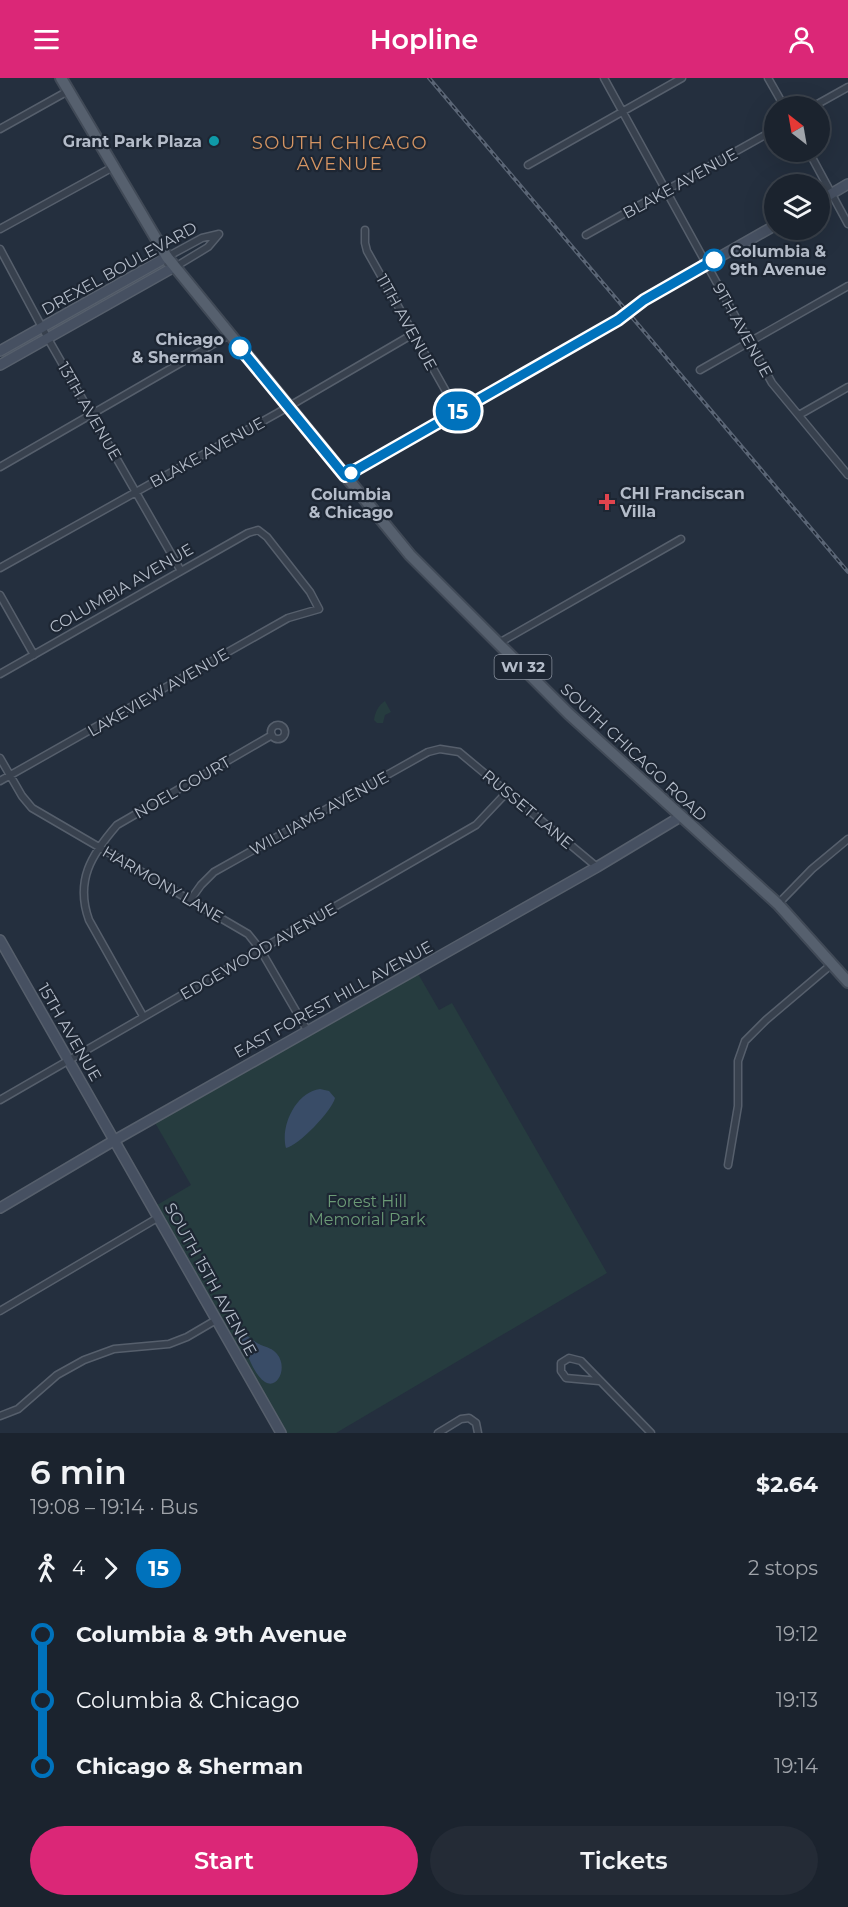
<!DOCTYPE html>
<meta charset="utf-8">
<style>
body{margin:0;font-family:Montserrat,sans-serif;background:#242b36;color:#f1f3f6;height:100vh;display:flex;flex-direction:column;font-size:22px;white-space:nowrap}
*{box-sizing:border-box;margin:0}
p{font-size:20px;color:#a0a4aa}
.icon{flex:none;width:33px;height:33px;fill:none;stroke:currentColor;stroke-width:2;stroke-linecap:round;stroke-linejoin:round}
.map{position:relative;height:1355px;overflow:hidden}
.side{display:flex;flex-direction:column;background:#1b232e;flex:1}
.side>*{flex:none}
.badge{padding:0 12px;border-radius:20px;font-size:21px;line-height:39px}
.needle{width:39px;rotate:329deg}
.tools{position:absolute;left:764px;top:18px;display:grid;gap:12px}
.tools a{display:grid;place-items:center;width:66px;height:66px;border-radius:50%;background:#1b232e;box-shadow:0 6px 24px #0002,0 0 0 2px #39404a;font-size:30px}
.map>.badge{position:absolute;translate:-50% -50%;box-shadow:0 0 0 3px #fff}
.legs{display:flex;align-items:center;gap:9px;height:66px;padding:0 30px;font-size:20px}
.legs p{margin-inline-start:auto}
.head{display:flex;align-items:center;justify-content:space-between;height:102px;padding:0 30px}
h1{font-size:33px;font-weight:600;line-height:45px}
.button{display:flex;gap:12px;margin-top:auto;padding:12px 30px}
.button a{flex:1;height:69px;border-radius:36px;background:#db2777;color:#fff;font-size:24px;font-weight:600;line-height:69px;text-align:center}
.button a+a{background:#242b36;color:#f1f3f6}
ul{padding:0 30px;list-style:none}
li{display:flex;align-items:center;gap:21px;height:66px;font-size:22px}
li i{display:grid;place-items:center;width:9px;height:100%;margin:0 8px;background:currentColor}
li i::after{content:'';width:15px;height:15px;margin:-8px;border:4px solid;border-radius:50%;background:#1b232e}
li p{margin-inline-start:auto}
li:first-child i{background:linear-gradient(#0000 50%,currentColor 0)}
li:last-child i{background:linear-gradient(currentColor 50%,#0000 0)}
header{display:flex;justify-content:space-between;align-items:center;height:78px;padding:0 30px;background:#db2777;color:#fff;font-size:27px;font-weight:600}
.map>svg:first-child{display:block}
.green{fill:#263c3f}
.water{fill:#394c67}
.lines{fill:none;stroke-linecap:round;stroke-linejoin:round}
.street-casing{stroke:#565f6c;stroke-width:9}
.secondary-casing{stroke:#565f6c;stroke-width:12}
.primary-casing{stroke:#414a57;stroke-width:14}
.street{stroke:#38414e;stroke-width:6}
.secondary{stroke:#465061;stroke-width:9}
.primary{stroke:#56606e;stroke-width:10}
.rail-casing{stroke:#5a6575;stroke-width:4}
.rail{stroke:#1d2633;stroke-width:1.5;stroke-dasharray:4.5;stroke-linecap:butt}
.line-1-casing{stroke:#fff;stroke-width:14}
.line-1{stroke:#0072bc;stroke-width:9}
.culture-dot{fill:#0f9aa8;stroke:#1d2633;stroke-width:2}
.stop-1-dot{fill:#fff;stroke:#0072bc;stroke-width:3}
.health-dot{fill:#e0444e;stroke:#1d2633;stroke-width:2}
.labels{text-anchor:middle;stroke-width:4.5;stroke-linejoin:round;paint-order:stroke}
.shield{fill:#1d2633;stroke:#878f9c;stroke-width:1.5}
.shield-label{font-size:15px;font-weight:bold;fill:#b4bcc9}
.poi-label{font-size:16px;font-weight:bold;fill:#b4bcc9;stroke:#1d2633;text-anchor:end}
.street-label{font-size:16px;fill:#b4bcc9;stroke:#1d2633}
.stop-label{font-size:16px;font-weight:bold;fill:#b4bcc9;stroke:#1d2633;text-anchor:start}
.park-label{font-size:16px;fill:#6b9a76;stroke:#1d2633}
.neighbourhood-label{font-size:18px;letter-spacing:1.5px;fill:#d59563;stroke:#1d2633}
</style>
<header><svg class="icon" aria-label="menu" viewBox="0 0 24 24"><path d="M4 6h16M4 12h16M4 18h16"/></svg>Hopline<svg class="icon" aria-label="person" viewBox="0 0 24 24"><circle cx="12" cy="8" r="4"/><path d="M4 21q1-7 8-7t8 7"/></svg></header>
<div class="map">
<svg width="848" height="1355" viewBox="0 0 848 1355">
<rect width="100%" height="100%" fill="#242f3e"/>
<path class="green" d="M385,623l6,11 -6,3 -2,8h-6l-3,-3c1,-7 4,-15 11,-19z
M417,894l22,38 13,-7 155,270 -271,160h-50l-129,-228 34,-20 -37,-64z"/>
<path class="water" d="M320,1011l9,2 6,7c-3,13 -37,48 -49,50 -6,-22 10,-56 34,-59z
M242,1254c6,4 12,10 19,13 7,3 11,3 16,9 11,13 1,36 -12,28 -9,-6 -14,-19 -18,-28 -4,-7 -10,-12 -10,-20z"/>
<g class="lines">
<defs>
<path id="street" d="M604,0l168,305 76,92
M768,0l16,28
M814,28l34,-19
M0,51l68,-38
M809,74l39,72
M528,87l154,-87
M0,151l113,-62
M365,152v13l2,8 90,160
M586,157l188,-105
M0,171l51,95 130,227
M167,179l35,-19 17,-4
M175,189l33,-20 11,-13
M700,292l148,-84
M799,337l49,-28
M0,389l229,-132
M0,490l281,-157 132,-77
M0,517l34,60
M499,565l182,-104
M0,596l248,-141 10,-3 9,7 43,55 9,17 -31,9 -288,163
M271 654a7 7 0 1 1 14 0a7 7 0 1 1-14 0Z
M0,680l22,38 10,12 216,126 12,15 47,81
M191,821l10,-14 13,-13 214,-120 12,-3 19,3 138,115
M778,826l34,-35 36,-30
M143,938l-54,-96c-14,-39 2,-65 28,-95l155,-90
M0,1022l476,-275 31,-33
M728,1087l10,-59v-45l7,-20 21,-21 66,-56
M0,1233l159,-94
M599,1303l-33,-3 -5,-7v-8l8,-5 12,3 70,72
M0,1338l18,-7 39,-34 27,-15 30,-11 55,-5 18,-7 29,-17
M438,1355l23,-14 8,-1 7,5 2,10"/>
<path id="secondary" d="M819,123l29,-17
M0,273l167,-94
M0,287l174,-98
M345,398l273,-156 26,-20 130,-74
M0,862l281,493
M0,1130l115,-68 482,-273 83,-50"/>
<path id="primary" d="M61,0l106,179 243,298 159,159 209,190 70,78"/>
</defs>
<use href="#street" class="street-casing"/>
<use href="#secondary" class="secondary-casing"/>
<use href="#primary" class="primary-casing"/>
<use href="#street" class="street"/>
<use href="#secondary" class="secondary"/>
<use href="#primary" class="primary"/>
<defs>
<path id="rail" d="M429,0l419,494"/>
</defs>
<use href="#rail" class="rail-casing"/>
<use href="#rail" class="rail"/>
</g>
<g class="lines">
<defs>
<path id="line-1" d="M240,270l105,128 273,-156 26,-20 70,-40"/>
</defs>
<use href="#line-1" class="line-1-casing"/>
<use href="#line-1" class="line-1"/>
</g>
<circle class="culture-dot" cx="214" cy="63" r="6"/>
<g class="stop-1-dot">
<circle cx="714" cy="182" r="10"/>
<circle cx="240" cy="270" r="10"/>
<circle cx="351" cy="395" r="8"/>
</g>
<path class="health-dot" d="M604 415h6v6h6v6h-6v6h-6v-6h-6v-6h6z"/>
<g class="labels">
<rect class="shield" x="494.5" y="577" width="57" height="24" rx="4.5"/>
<g class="shield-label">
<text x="523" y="594">WI 32</text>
</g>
<g class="poi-label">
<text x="202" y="69">Grant Park Plaza</text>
<text x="620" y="421" text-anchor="start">CHI Franciscan<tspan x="620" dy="18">Villa</tspan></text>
</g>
<g class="street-label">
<text transform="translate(680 105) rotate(-29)" y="6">BLAKE AVENUE</text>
<text transform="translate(119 190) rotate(-29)" y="6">DREXEL BOULEVARD</text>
<text transform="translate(407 244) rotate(61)" y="6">11TH AVENUE</text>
<text transform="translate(743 252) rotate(61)" y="6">9TH AVENUE</text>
<text transform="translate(90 333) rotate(60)" y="6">13TH AVENUE</text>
<text transform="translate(207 374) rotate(-29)" y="6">BLAKE AVENUE</text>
<text transform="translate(121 510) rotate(-30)" y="6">COLUMBIA AVENUE</text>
<text transform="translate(158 614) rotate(-30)" y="6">LAKEVIEW AVENUE</text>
<text transform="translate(634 674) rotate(43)" y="6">SOUTH CHICAGO ROAD</text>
<text transform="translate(182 709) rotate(-30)" y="6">NOEL COURT</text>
<text transform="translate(528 731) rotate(40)" y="6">RUSSET LANE</text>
<text transform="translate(319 735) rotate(-29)" y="6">WILLIAMS AVENUE</text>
<text transform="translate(163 806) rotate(30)" y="6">HARMONY LANE</text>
<text transform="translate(258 873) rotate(-30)" y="6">EDGEWOOD AVENUE</text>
<text transform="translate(333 921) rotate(-29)" y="6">EAST FOREST HILL AVENUE</text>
<text transform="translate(70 954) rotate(60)" y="6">15TH AVENUE</text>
<text transform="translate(211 1201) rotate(61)" y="6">SOUTH 15TH AVENUE</text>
</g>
<g class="stop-label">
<text x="730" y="179">Columbia &amp;<tspan x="730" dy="18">9th Avenue</tspan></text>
<text x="224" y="267" text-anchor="end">Chicago<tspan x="224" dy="18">&amp; Sherman</tspan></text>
<text x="351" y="422" text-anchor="middle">Columbia<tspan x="351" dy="18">&amp; Chicago</tspan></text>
</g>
<g class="park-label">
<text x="367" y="1129">Forest Hill<tspan x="367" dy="18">Memorial Park</tspan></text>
</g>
<g class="neighbourhood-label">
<text x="340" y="71">SOUTH CHICAGO<tspan x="340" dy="21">AVENUE</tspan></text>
</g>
</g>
</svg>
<div class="tools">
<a><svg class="needle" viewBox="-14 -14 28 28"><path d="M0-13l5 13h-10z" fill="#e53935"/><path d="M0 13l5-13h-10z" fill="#a0a4aa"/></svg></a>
<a><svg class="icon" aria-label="layers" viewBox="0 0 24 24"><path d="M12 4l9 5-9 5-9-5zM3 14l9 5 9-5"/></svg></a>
</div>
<b class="badge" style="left:458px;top:333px;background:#0072bc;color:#fff">15</b>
</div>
<section class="side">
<div class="head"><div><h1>6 min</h1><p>19:08 – 19:14 · Bus</p></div><b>$2.64</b></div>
<div class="legs"><svg class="icon" aria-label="walk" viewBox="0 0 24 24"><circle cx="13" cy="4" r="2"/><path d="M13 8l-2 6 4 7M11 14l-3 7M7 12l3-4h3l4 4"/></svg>4<svg class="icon" aria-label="forward" viewBox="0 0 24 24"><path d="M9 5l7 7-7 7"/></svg><b class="badge" style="background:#0072bc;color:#fff">15</b><p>2 stops</p></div>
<ul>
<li><i style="color:#0072bc"></i><b>Columbia &amp; 9th Avenue</b><p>19:12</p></li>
<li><i style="color:#0072bc"></i><span>Columbia &amp; Chicago</span><p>19:13</p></li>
<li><i style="color:#0072bc"></i><b>Chicago &amp; Sherman</b><p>19:14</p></li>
</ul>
<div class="button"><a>Start</a><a>Tickets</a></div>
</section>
